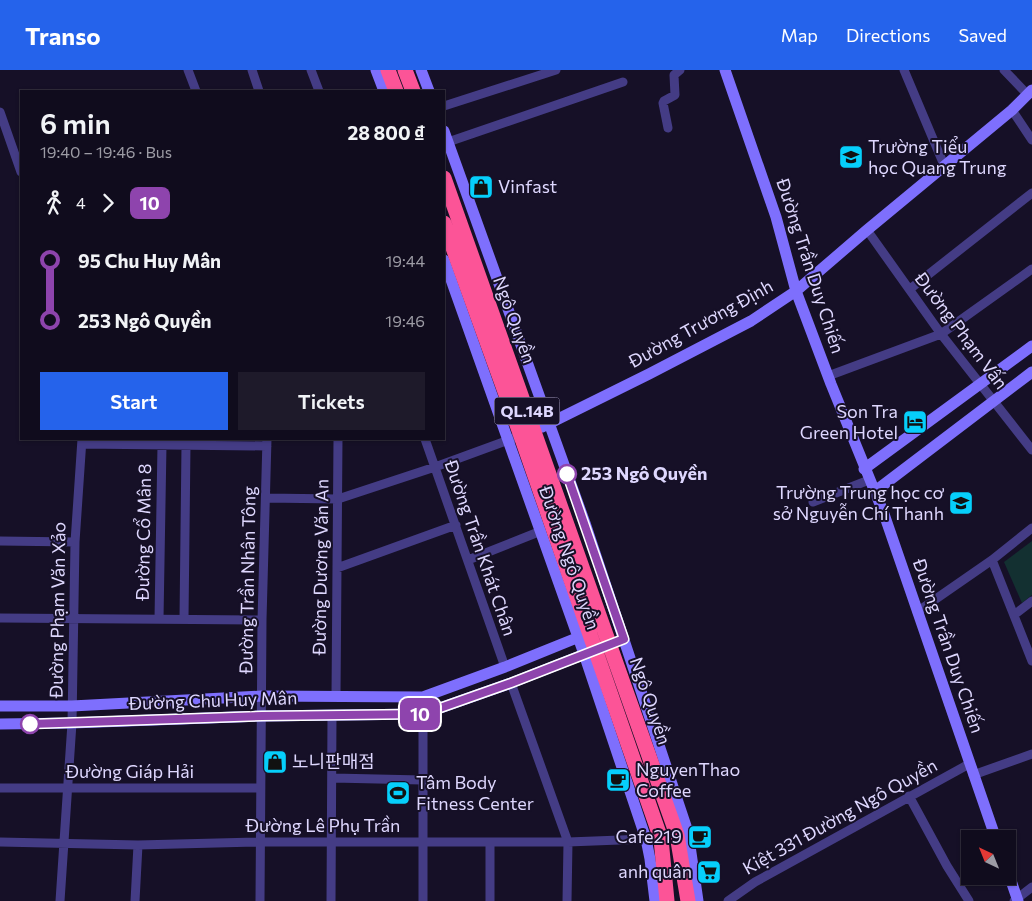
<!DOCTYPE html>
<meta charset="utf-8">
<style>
body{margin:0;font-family:Commissioner,"Noto Sans KR",sans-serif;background:#1e1a2a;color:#f1f3f6;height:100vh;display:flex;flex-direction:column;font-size:19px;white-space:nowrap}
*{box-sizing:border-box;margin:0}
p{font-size:16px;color:#9c9ba4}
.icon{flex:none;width:28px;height:28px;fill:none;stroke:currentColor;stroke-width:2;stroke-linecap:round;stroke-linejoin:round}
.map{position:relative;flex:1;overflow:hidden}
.side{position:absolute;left:20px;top:20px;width:425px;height:350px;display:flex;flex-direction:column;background:#100c1d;border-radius:0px;box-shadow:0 1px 4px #0004,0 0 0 1px #302c3b}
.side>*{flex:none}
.badge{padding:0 10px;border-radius:8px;font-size:18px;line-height:32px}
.needle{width:32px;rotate:317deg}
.fabs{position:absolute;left:961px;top:760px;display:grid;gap:10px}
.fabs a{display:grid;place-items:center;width:55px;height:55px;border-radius:0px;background:#100c1d;box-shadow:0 1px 4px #0004,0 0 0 1px #302c3b;font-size:25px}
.map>.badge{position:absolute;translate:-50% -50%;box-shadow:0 0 0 2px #fff}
.legs{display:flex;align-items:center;gap:8px;height:55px;padding:0 20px;font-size:16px}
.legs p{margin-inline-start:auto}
.overview{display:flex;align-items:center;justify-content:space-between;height:85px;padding:0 20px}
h1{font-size:28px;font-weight:600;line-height:38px}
.cta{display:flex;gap:10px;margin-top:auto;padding:10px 20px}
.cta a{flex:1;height:58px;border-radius:0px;background:#2563eb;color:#fff;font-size:20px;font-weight:600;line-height:58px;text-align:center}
.cta a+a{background:#1e1a2a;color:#f1f3f6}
ul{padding:0 20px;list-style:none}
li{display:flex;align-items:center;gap:18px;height:60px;font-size:19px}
li i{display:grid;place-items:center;width:8px;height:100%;margin:0 6px;background:currentColor}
li i::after{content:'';width:12px;height:12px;margin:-6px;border:4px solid;border-radius:50%;background:#100c1d}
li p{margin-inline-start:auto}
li:first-child i{background:linear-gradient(#0000 50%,currentColor 0)}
li:last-child i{background:linear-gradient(currentColor 50%,#0000 0)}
header{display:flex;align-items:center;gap:30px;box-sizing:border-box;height:70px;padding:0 25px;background:#2563eb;color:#fff}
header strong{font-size:24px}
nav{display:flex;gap:28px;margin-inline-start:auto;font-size:18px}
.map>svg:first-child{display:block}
.green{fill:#133031}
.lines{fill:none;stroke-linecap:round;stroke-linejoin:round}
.street{stroke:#443c85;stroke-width:9}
.secondary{stroke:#7e6ffd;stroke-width:11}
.highway{stroke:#fc5497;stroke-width:15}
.line-1-casing{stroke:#fff;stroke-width:11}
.line-1{stroke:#8e44ad;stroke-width:8}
.stop-1-dot{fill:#fff;stroke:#8e44ad;stroke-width:2.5}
.labels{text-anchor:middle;stroke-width:4;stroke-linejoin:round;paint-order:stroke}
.shield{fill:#161027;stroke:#a29bbe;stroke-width:1}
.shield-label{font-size:16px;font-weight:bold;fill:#ded7fe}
.poi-label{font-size:18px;fill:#ded7fe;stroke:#161027;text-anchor:start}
.street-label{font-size:18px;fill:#ded7fe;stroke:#161027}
.stop-label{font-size:18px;font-weight:bold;fill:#ded7fe;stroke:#161027;text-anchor:start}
</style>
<header>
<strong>Transo</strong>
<nav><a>Map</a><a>Directions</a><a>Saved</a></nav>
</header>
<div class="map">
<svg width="1032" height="831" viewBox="0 0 1032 831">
<rect width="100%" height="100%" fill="#161027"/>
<path class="green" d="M1032,471v54l-10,8 -18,-41z"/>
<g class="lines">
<path class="street" d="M188,0l8,21
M252,0l7,21
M311,0l8,21
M904,0l40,95
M1004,0l24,25
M444,36l112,-36
M1012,40l20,30
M0,42l21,60
M668,58l-5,-25 1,-2 11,-6 -1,-20 6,-5
M448,72l175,-60
M867,160l74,104 91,116
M910,219l122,-96
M828,306l113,-42 91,-65
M425,369l80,228
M82,374l185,2
M266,428l72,1 97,-32 79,-29
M813,432l56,-22
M0,471l75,1
M468,490l73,-29
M992,490l40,101
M337,498l119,-43
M917,542l75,-52 40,-32
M1014,545l18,-14
M0,548l262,2
M159,549l3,-174
M184,549l2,-174
M511,613l57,159 -1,59
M336,626l2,-257
M423,627v204
M973,705l59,-21
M333,708l89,2
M0,718h260
M909,726l38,70 22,35
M0,772l138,3 122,-3h308l78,-3
M60,831l12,-178 3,-181 7,-103
M135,831l3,-56
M260,831l2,-281 5,-181
M331,831l1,-186
M490,831v-58
M728,831l27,-19 214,-118
M1014,831l18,-14"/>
<path class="secondary" d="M376,0l8,21
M421,0l8,21
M725,0l51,147 20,74 35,93 53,130 112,325
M444,61l141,392 103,309 10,69
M444,190l140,394 62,185 4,20 5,42
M542,357l107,-53 102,-53 45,-30 71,-61 145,-120 20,-20
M864,399l168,-123
M874,422l158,-120
M0,636h72l190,-10 161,1 82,-30 79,-32
M0,654l72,-1 189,-7 162,-2 88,-31 79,-31
M1008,802l10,29"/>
<path class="highway" d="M388,0l8,21
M405,0l8,21
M444,108l233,657 11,66
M444,153l77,213 140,403 6,62"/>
</g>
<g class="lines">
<defs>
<path id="line-1" d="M30,654l232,-8 161,-2 88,-31 113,-44 -57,-165"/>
</defs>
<use href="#line-1" class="line-1-casing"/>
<use href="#line-1" class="line-1"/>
</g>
<defs>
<symbol id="school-square" viewBox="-11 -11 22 22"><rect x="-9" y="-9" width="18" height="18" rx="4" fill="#06cffb" stroke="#161027"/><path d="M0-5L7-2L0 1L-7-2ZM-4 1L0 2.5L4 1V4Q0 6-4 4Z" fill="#111"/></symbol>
<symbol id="shop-square" viewBox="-11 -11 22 22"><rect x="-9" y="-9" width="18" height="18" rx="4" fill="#06cffb" stroke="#161027"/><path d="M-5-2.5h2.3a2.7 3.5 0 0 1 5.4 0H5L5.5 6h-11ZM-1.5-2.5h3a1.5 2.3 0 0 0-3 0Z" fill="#111"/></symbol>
<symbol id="hotel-square" viewBox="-11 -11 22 22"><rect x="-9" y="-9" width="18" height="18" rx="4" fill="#06cffb" stroke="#161027"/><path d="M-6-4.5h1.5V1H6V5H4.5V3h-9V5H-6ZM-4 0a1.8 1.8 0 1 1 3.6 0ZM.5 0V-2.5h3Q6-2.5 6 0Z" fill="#111"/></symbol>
<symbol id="cafe-square" viewBox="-11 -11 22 22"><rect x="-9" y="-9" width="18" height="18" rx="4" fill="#06cffb" stroke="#161027"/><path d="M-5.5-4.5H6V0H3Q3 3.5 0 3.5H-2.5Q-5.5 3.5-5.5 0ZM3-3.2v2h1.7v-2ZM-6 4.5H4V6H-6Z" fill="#111"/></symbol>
<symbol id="stadium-square" viewBox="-11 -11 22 22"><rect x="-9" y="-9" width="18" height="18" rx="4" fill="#06cffb" stroke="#161027"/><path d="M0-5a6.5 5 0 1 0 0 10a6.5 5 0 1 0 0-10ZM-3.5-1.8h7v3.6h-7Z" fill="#111"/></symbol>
<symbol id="supermarket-square" viewBox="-11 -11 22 22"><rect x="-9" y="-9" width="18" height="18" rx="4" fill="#06cffb" stroke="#161027"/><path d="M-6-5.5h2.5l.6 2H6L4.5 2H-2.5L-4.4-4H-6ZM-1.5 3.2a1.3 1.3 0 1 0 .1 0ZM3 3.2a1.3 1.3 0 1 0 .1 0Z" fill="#111"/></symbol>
</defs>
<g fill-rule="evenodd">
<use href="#school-square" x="837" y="73" width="28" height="28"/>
<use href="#shop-square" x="467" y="103" width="28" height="28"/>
<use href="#hotel-square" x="901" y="338" width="28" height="28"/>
<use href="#school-square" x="947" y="419" width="28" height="28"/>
<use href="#shop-square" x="261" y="678" width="28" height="28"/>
<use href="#cafe-square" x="604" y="696" width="28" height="28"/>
<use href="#stadium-square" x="384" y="709" width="28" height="28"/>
<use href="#cafe-square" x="686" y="753" width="28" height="28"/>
<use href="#supermarket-square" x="695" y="788" width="28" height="28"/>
</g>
<g class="stop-1-dot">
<circle cx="567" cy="404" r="9"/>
<circle cx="30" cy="654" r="9"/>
</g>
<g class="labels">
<rect class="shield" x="494.5" y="327.5" width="65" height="27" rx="4"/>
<g class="shield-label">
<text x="527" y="347">QL.14B</text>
</g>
<g class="poi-label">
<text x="868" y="83">Trường Tiểu<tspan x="868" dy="21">học Quang Trung</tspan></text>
<text x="498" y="123">Vinfast</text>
<text x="898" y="348" text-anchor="end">Son Tra<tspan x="898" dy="21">Green Hotel</tspan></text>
<text x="944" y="429" text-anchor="end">Trường Trung học cơ<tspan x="944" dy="21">sở Nguyễn Chí Thanh</tspan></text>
<text x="292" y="698">노니판매점</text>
<text x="636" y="706">NguyenThao<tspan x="636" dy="21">Coffee</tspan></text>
<text x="416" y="719">Tâm Body<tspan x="416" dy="21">Fitness Center</tspan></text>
<text x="682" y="773" text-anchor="end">Cafe219</text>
<text x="692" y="808" text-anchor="end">anh quân</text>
</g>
<g class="street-label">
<text transform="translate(810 196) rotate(72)" y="6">Đường Trần Duy Chiến</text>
<text transform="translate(514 250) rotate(70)" y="6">Ngô Quyền</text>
<text transform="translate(701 254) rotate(-29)" y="6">Đường Trương Định</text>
<text transform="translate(961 261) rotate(53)" y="6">Đường Phạm Vấn</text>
<text transform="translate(144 462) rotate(-89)" y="6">Đường Cổ Mân 8</text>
<text transform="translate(480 478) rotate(71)" y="6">Đường Trần Khát Chân</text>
<text transform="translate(569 488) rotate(71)" y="6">Đường Ngô Quyền</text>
<text transform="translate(321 497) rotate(-89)" y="6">Đường Dương Văn An</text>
<text transform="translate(248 510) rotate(-89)" y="6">Đường Trần Nhân Tông</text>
<text transform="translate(58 540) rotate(-89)" y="6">Đường Phạm Văn Xảo</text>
<text transform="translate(948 576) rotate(71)" y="6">Đường Trần Duy Chiến</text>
<text transform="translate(213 631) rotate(-2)" y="6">Đường Chu Huy Mân</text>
<text transform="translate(650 631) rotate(71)" y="6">Ngô Quyền</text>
<text x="130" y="708">Đường Giáp Hải</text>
<text transform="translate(840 747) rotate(-29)" y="6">Kiệt 331 Đường Ngô Quyền</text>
<text x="323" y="762">Đường Lê Phụ Trần</text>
</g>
<g class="stop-label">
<text x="581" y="410">253 Ngô Quyền</text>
</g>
</g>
</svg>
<div class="fabs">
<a><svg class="needle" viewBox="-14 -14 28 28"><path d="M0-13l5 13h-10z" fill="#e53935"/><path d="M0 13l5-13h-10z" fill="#9c9ba4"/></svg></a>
</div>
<b class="badge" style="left:420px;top:644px;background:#8e44ad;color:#fff">10</b>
<section class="side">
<div class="overview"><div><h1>6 min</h1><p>19:40 – 19:46 · Bus</p></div><b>28 800 ₫</b></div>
<div class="legs"><svg class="icon" aria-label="walk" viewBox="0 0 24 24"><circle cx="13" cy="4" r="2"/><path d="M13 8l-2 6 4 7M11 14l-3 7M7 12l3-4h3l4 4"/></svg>4<svg class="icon" aria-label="forward" viewBox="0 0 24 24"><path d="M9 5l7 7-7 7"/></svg><b class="badge" style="background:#8e44ad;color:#fff">10</b></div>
<ul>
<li><i style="color:#8e44ad"></i><b>95 Chu Huy Mân</b><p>19:44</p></li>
<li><i style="color:#8e44ad"></i><b>253 Ngô Quyền</b><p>19:46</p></li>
</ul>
<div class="cta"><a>Start</a><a>Tickets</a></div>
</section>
</div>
